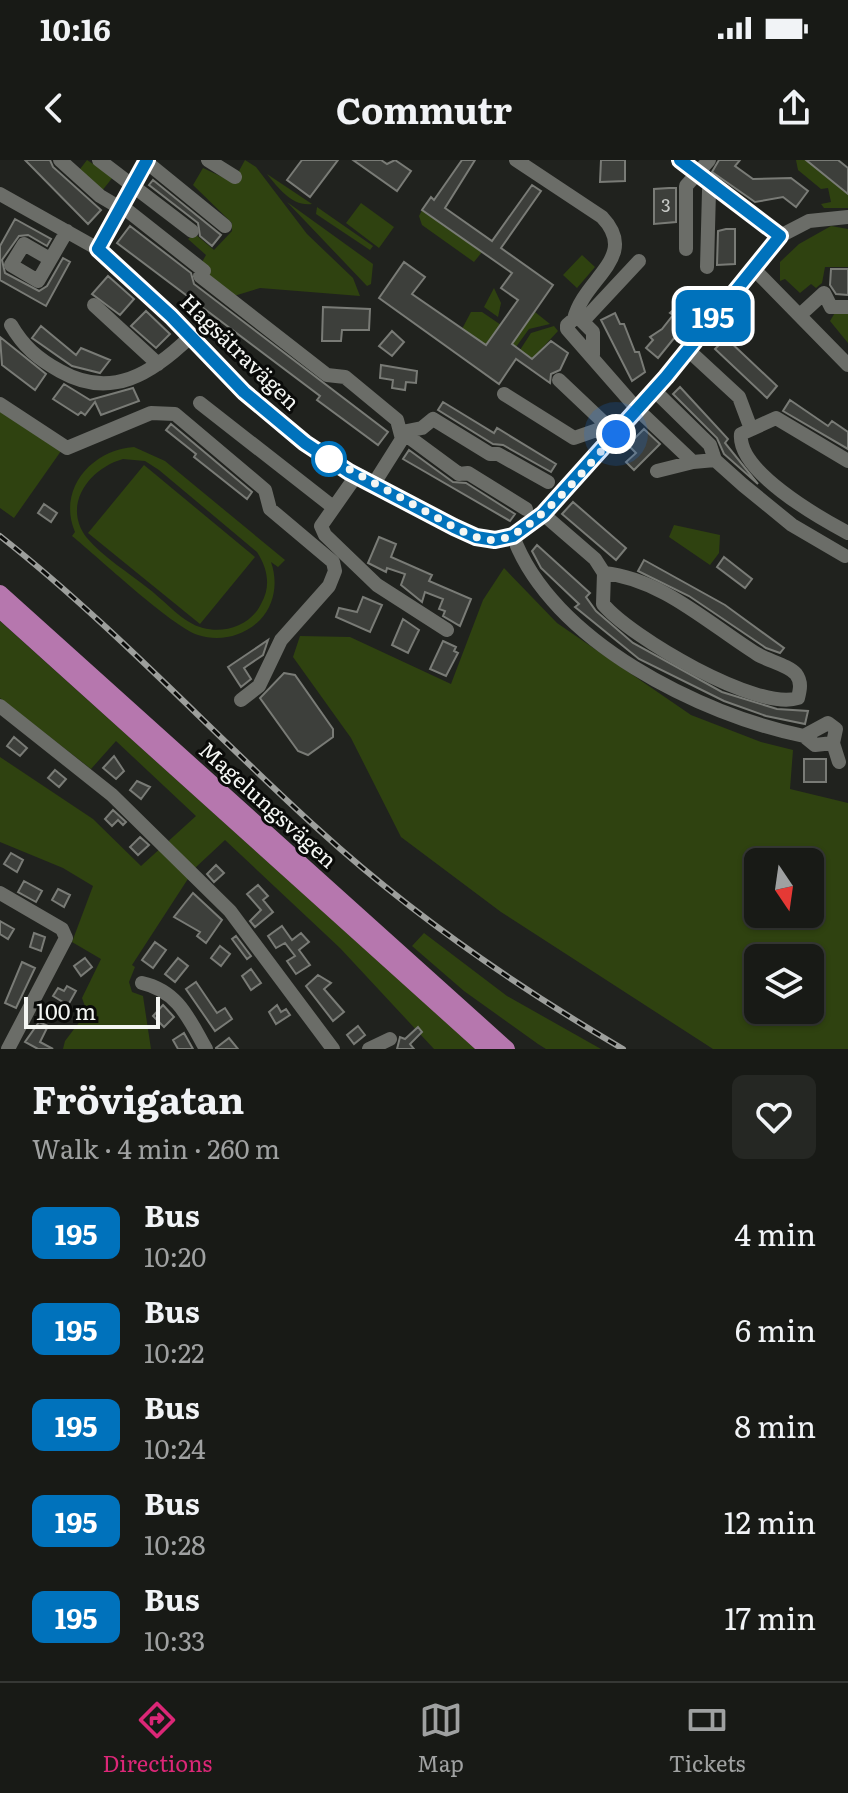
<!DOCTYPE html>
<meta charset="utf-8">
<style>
body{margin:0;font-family:Literata,serif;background:#252723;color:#f1f3f6;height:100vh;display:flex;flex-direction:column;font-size:30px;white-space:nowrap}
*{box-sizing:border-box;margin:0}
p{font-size:26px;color:#9fa1a1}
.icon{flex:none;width:44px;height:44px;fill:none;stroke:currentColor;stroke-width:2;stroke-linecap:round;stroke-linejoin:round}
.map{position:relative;height:889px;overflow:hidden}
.side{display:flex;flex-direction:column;background:#181a16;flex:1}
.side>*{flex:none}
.badge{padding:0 16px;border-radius:12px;font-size:28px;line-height:52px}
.needle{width:52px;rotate:167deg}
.fabs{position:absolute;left:744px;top:688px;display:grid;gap:16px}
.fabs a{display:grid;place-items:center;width:80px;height:80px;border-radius:12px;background:#181a16;box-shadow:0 2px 6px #0004,0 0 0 2px #363835;font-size:40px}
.scale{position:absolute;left:24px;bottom:20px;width:136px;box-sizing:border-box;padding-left:8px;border:4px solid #f4f6f3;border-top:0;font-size:22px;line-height:28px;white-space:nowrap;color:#f4f6f3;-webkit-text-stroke:6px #0a0b09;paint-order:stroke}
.you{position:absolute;width:40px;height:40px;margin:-20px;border:6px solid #fff;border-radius:50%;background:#1a73e8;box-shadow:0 0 0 12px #1a73e833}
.map>.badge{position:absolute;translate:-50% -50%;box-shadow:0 0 0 4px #fff}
.round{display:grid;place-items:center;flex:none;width:84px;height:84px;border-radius:12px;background:#252723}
.overview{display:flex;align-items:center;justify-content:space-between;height:136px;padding:0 32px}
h1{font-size:38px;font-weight:700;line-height:60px}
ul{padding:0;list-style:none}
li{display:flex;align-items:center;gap:24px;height:96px;padding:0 32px}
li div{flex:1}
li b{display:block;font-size:30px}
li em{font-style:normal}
li .badge{min-width:88px;font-weight:700;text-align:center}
.status{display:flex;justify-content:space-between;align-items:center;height:56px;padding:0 40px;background:#181a16;direction:ltr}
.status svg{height:22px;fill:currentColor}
header{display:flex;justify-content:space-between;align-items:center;height:104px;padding:0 32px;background:#181a16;font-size:36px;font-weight:700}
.menu{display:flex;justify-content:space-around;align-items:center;height:112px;border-top:2px solid #363835;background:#181a16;font-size:22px;color:#9fa1a1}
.menu a{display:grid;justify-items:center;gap:4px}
.menu .current{color:#db2777}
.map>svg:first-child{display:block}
.green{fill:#2f4210;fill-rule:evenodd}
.building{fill:#3d3f3b;stroke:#797b76;stroke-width:2}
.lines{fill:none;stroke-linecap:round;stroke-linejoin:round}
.minor{stroke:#6b6d68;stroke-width:14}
.major{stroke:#b677ae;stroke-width:16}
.rail-casing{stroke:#9d9f9c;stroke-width:6}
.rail{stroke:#0a0b09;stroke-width:3;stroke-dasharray:9;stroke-linecap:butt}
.line-casing{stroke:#fff;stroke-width:18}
.line{stroke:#0072bc;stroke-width:12}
.walk{stroke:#f4f6f3;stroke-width:8;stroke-dasharray:0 14.4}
.stop-dot{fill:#fff;stroke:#0072bc;stroke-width:4}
.labels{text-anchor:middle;stroke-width:6;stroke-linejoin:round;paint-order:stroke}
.number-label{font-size:18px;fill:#c6c8c5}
.street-label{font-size:22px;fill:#f4f6f3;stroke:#0a0b09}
</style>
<div class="status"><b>10:16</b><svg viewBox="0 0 49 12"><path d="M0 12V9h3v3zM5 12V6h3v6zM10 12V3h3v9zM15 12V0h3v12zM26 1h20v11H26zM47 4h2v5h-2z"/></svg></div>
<header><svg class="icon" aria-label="back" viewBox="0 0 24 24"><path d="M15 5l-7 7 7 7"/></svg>Commutr<svg class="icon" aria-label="share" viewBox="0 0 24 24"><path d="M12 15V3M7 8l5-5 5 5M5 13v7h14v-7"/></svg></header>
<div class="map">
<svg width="848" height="889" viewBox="0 0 848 889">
<rect width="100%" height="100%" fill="#20221e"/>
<path class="green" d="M87,0l26,17 -12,15 -24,-19z
M245,0l11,7 51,67 46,44 7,18 -100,-8 -26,8 -22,-17 -10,-17 4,-7 -18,-16 7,-5 19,16 18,-19v-8l-39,-38 10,-17 30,14z
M796,0h10l42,34v14h-24l-3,-4 10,-2 -3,-14 -7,1 -23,-19z
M267,14l45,30c-19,3 -34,-16 -45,-30z
M287,42l86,62 -2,20 -4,2z
M361,43l33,24 -15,21 -33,-25z
M317,47l56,39 -3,4 -54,-36z
M422,50l60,42 -8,10 -52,-37 -3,-9z
M831,66l17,3v38h-23l-3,16 -6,5 -5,-4 -11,9 -15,-14 -5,2v-19l19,-18z
M582,95l13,12 -18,21 -14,-13z
M494,128l7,15 -3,14 -14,-10z
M836,151l12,1v31l-18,-22z
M471,152h11l19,13 -15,20 -24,-16z
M535,152l15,12 -21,5 -13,18 -4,-3z
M554,166l4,5 -26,28 -12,-9 11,-17z
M0,251l61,40 -47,67 -14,-10z
M134,287l31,14 120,99 -7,7 -7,-5c7,20 4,42 -11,58 -16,16 -40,22 -62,15 -27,-9 -100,-78 -126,-99l3,-4c-18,-42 16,-82 59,-85zM123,299l22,2 14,9 98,82c11,17 14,35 4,52 -10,21 -36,30 -58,24 -20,-5 -38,-27 -54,-39 -20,-16 -46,-32 -62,-51 -26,-33 3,-70 36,-79z
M144,305l111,92 -55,67 -112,-91z
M674,365l46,10 -1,18 -9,12 -41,-28z
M504,408l53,55 134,92 70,27 32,8 -3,39 58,14v246h-135l-212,-137 -100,-75 -50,-99 -58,-81 7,-21 50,1 101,47 32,-84zM758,702h52v52h-52zM758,798h52v52h-52z
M0,461l476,428h-42l-94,-101 -115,-108 -30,28 -63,97 3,2 -6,15 3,10 11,4 8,53h-88l2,-8 22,-29 -5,-14 19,-39 -29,-17 21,-56 -30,-18 -63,-26v-85l93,62 48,47 55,-50 -80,-75 -25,28 -91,-71z
M424,773l83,63 94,53h-55l-8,-5 -74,-53 -52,-45z"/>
<path class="building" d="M25,0h25l3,7 48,43 -13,14z
M302,0h36l-28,37 -23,-17z
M353,0h28l6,4 8,-4 16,11 -14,20z
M462,0h13l-30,48 47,33 40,-56 9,6 -40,57 52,37 -41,59 20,15 19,-18 17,12 -8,17 -9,4 -1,9 -34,-24 -17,25 -120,-86 25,-36 21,15 -13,17 74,51 32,-45 -17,-12 11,-15 -90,-63 9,-13 3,3z
M601,0h24v21l-25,1z
M719,0h21l-5,6 18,13 38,-1 17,13 -12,16 -13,-10 -28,5 -43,-30z
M806,0h32l10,8v26z
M153,20l68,55 -9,11 -12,-10 -2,-13 -49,-38z
M669,28h7v34l-22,2v-35z
M15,59l36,20 -4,7 -19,-11 -9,1 -17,24 3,13 34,18 8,-5 16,-28 7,4 -24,44 -46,-26v-34z
M130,66l61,47 3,11 194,148 -10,13 -61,-45 3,-4 -203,-153z
M726,69h9v35l-18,1 1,-34z
M831,109h17v26l-12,-1 -6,-9z
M108,116l26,23 -14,16 -28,-21z
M688,137l13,8 -43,53 -12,-10 7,-8 -3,-3 12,-8 11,-14 -3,-2z
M323,147l47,2 -1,21h-27l-1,11h-19z
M146,151l24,23 -14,14 -25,-22z
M615,153l5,11h4l11,28h4l6,20 -13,9 -31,-61z
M41,166l35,29 5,-7 29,12 -10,13 -28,-7 -40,-28z
M392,171l12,11 -12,14 -13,-10z
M0,177l46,37 -11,16 -33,-25z
M726,178l51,48 -10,12 -52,-49z
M381,205l36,6 -1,12 -10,-1 -1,8 -13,-2 1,-8 -13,-2z
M64,224l26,16 43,-12 6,13 -38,14 -6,-13 -10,13 -4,-3 -3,3 -25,-16z
M680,227l48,52 -3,4 33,41 -34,-30 -7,-16 -44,-44z
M790,240l38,26 4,-5 16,11v17l-65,-38z
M443,242l51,31 3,-5 59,36 -5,8 -48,-27 -10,-1 -55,-34z
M171,264l81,68 -5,7 -53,-42 2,-3 -30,-24z
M644,269l16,15 -26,26 -8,-8 10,-9 -8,-8z
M409,290l44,32 13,1 49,31 -5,7 -107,-62z
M573,342l53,46 -10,12 -54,-46z
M44,344l13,9 -6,9 -13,-9z
M379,377l17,7 -5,13 41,18 -3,6 42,18 -11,27 -17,-10 2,-5 -6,-2 4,-10 -18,-7 -3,10 -21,-17 4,-11 -18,-6 -1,4 -18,-9z
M537,385l53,48 -4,4 10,14 37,32 89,49 55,17 31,2 -3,13 -39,-8 -42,-15 -85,-42 -64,-52 4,-3 -38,-36 -9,-17z
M724,397l28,22 -7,9 -28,-21z
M644,400l81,45 59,43 -4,5 -14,-5 -77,-52 -51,-25z
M363,437l19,8 -12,27 -34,-15 3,-9 18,4z
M403,459l16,11 -11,23 -16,-8z
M268,480l-5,15 -19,13 7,11 -10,8 -13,-20z
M443,481l13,6 -2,4 4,2 -12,23 -16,-7z
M284,513l11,2 38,54v8l-25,18 -10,-4 -38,-53z
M14,577l13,11 -7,8 -13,-10z
M114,596l10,15 -8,8 -13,-11z
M804,599h22v23h-22z
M55,610l11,9 -7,8 -11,-9z
M137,621l13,6 -9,12 -11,-9z
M113,650l13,12 -3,3 -5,-5 -6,6 -7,-7z
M140,677l9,8 -11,10 -8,-8z
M11,693l12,7 -6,12 -13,-8z
M216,705l8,8 -10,9 -7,-8z
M24,721l18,10 -6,11 -18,-10z
M258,725l10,11 -5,4 10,12 -18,15 -5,-6 11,-11 -14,-16z
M58,729l12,6 -6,12 -12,-7z
M193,733l29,27 -16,23 -9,-7 3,-4 -26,-15z
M0,761l14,8 -6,10 -8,-5z
M282,766l10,14 9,-7 8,9 -10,8 11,15 -14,9 -9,-13 8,-5 -10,-13 -9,5 -8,-12z
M34,773l11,4 -4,14 -11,-4z
M236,776l15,20 -4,3 -15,-20z
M155,782l11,8 -13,18 -11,-8z
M220,786l10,8 -9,12 -10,-8z
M85,798l7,9 -11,9 -7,-10z
M178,798l10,8 -13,16 -10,-8z
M22,802l13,6 -19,40 -11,-5z
M251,809l10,14 -10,7 -9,-14z
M318,815l13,8 -7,6 20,23 -11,9 -27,-35z
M196,822l21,31 8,-5 7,11 -17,12 -29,-42z
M67,826l9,5 -8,14 -15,-9 5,-8 6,3z
M163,845l11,12 -10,10 -11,-11z
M277,845l4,7 5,-3 4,6 -14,9 -7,-12z
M39,862l9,4 -8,16 13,7h-15l-13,-7z
M358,866l7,9 -11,9 -7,-9z
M418,867l4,5 -12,12 4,5h-17l3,-12 5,2z
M184,873l9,16h-15l-5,-9z
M229,878l9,11h-22v-1z"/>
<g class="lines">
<path class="minor" d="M60,0l40,36 22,13
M99,0l93,71
M144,0l81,66
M208,0l27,17
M516,0l86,57c38,40 -18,61 -28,102
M680,0l100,76
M0,34l98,55 73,67 73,76 61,51 44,29 105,55 22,10 19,3 18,-4 30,-22 123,-137 114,-141 29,-15 39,-4
M123,47l81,64 -4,5 127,99 18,2 52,43 5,19 -29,46
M98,89l50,-89
M686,89v-63l23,-26
M50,99l-26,-15 -13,21 27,16 29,-50
M707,107l2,-76 5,-6
M753,108l95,97
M94,145l64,59
M800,155l24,-22 7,14h17
M583,161l56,-60
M11,165c12,21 27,34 49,46 51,29 92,3 131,-35
M687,189l52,48 12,32
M593,195v-23l-13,-13h-6l-7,6v4l70,80 56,53 22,-2
M559,220l57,54
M654,230l56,55 5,15 28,25 49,40 53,31
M504,234l70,44 23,-8 19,4
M200,243l133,104
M0,244l67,44 84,-35 24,1 90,76 5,19 63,53 2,9 -6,15 -48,54 -22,46 -18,14
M402,272l20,-4 11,-9 57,35h8l50,28
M402,272l57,42 9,-1 58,36
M848,301l-72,-43 -35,16c-4,37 77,83 107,99
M657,311l36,-9
M356,316l-35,50 4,9 52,50 70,45
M543,354l52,45 9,14 -1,31c27,33 155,108 195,94 2,-8 4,-16 -2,-24 -8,-9 -28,-13 -39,-20 -48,-30 -95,-75 -153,-81
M513,376c38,105 188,179 291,200
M0,546l112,89 118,116 103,138
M828,563l8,6 -3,14 -18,2 -11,-9z
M833,583l6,19
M0,733l62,36 4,9 -58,111
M142,823c36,8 47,36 64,66
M369,889l21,-10"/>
<path class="major" d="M0,433l507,456
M0,450l487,439"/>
<defs>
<path id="rail" d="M0,376c113,89 211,196 318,293 93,85 196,156 305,220"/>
</defs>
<use href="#rail" class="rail-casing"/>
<use href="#rail" class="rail"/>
</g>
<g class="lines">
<defs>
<path id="line" d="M147,0l-49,89 73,67 73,76 61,51 44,29 105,55 22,10 19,3 18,-4 30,-22 123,-137 114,-141 -100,-76"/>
</defs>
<use href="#line" class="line-casing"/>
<use href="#line" class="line"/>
<path class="walk" d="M329,299l-2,-2 127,70c14,7 27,14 42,13 35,-2 96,-79 120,-106"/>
</g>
<circle class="stop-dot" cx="329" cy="299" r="16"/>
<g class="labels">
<g class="number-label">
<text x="666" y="52">3</text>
</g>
<g class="street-label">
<text transform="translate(240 192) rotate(44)" y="8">Hagsätravägen</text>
<text transform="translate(268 645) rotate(42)" y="8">Magelungsvägen</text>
</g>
</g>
</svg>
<div class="fabs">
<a><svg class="needle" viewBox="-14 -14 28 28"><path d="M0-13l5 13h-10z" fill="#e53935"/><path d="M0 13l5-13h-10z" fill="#9fa1a1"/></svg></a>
<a><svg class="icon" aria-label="layers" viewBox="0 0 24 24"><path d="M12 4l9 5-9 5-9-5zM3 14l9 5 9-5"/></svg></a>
</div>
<div class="scale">100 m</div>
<div class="you" style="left:616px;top:274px"></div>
<b class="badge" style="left:713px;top:156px;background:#0072bc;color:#fff">195</b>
</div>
<section class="side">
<div class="overview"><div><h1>Frövigatan</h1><p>Walk · 4 min · 260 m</p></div><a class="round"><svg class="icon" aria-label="heart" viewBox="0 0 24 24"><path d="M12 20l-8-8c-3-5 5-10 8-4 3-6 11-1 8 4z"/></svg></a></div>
<ul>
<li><span class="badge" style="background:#0072bc;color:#fff">195</span><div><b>Bus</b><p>10:20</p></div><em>4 min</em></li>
<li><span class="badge" style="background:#0072bc;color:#fff">195</span><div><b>Bus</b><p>10:22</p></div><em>6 min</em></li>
<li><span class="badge" style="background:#0072bc;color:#fff">195</span><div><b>Bus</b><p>10:24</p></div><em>8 min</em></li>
<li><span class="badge" style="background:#0072bc;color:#fff">195</span><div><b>Bus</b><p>10:28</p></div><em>12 min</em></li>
<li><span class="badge" style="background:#0072bc;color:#fff">195</span><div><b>Bus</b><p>10:33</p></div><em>17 min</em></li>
</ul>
</section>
<nav class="menu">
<a class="current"><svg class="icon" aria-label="directions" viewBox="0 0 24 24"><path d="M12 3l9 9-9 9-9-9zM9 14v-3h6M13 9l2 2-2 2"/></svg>Directions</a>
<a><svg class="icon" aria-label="map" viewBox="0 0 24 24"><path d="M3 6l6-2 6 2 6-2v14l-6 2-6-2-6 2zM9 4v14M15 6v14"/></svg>Map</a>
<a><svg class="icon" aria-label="tickets" viewBox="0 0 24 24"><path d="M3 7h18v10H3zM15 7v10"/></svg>Tickets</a>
</nav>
